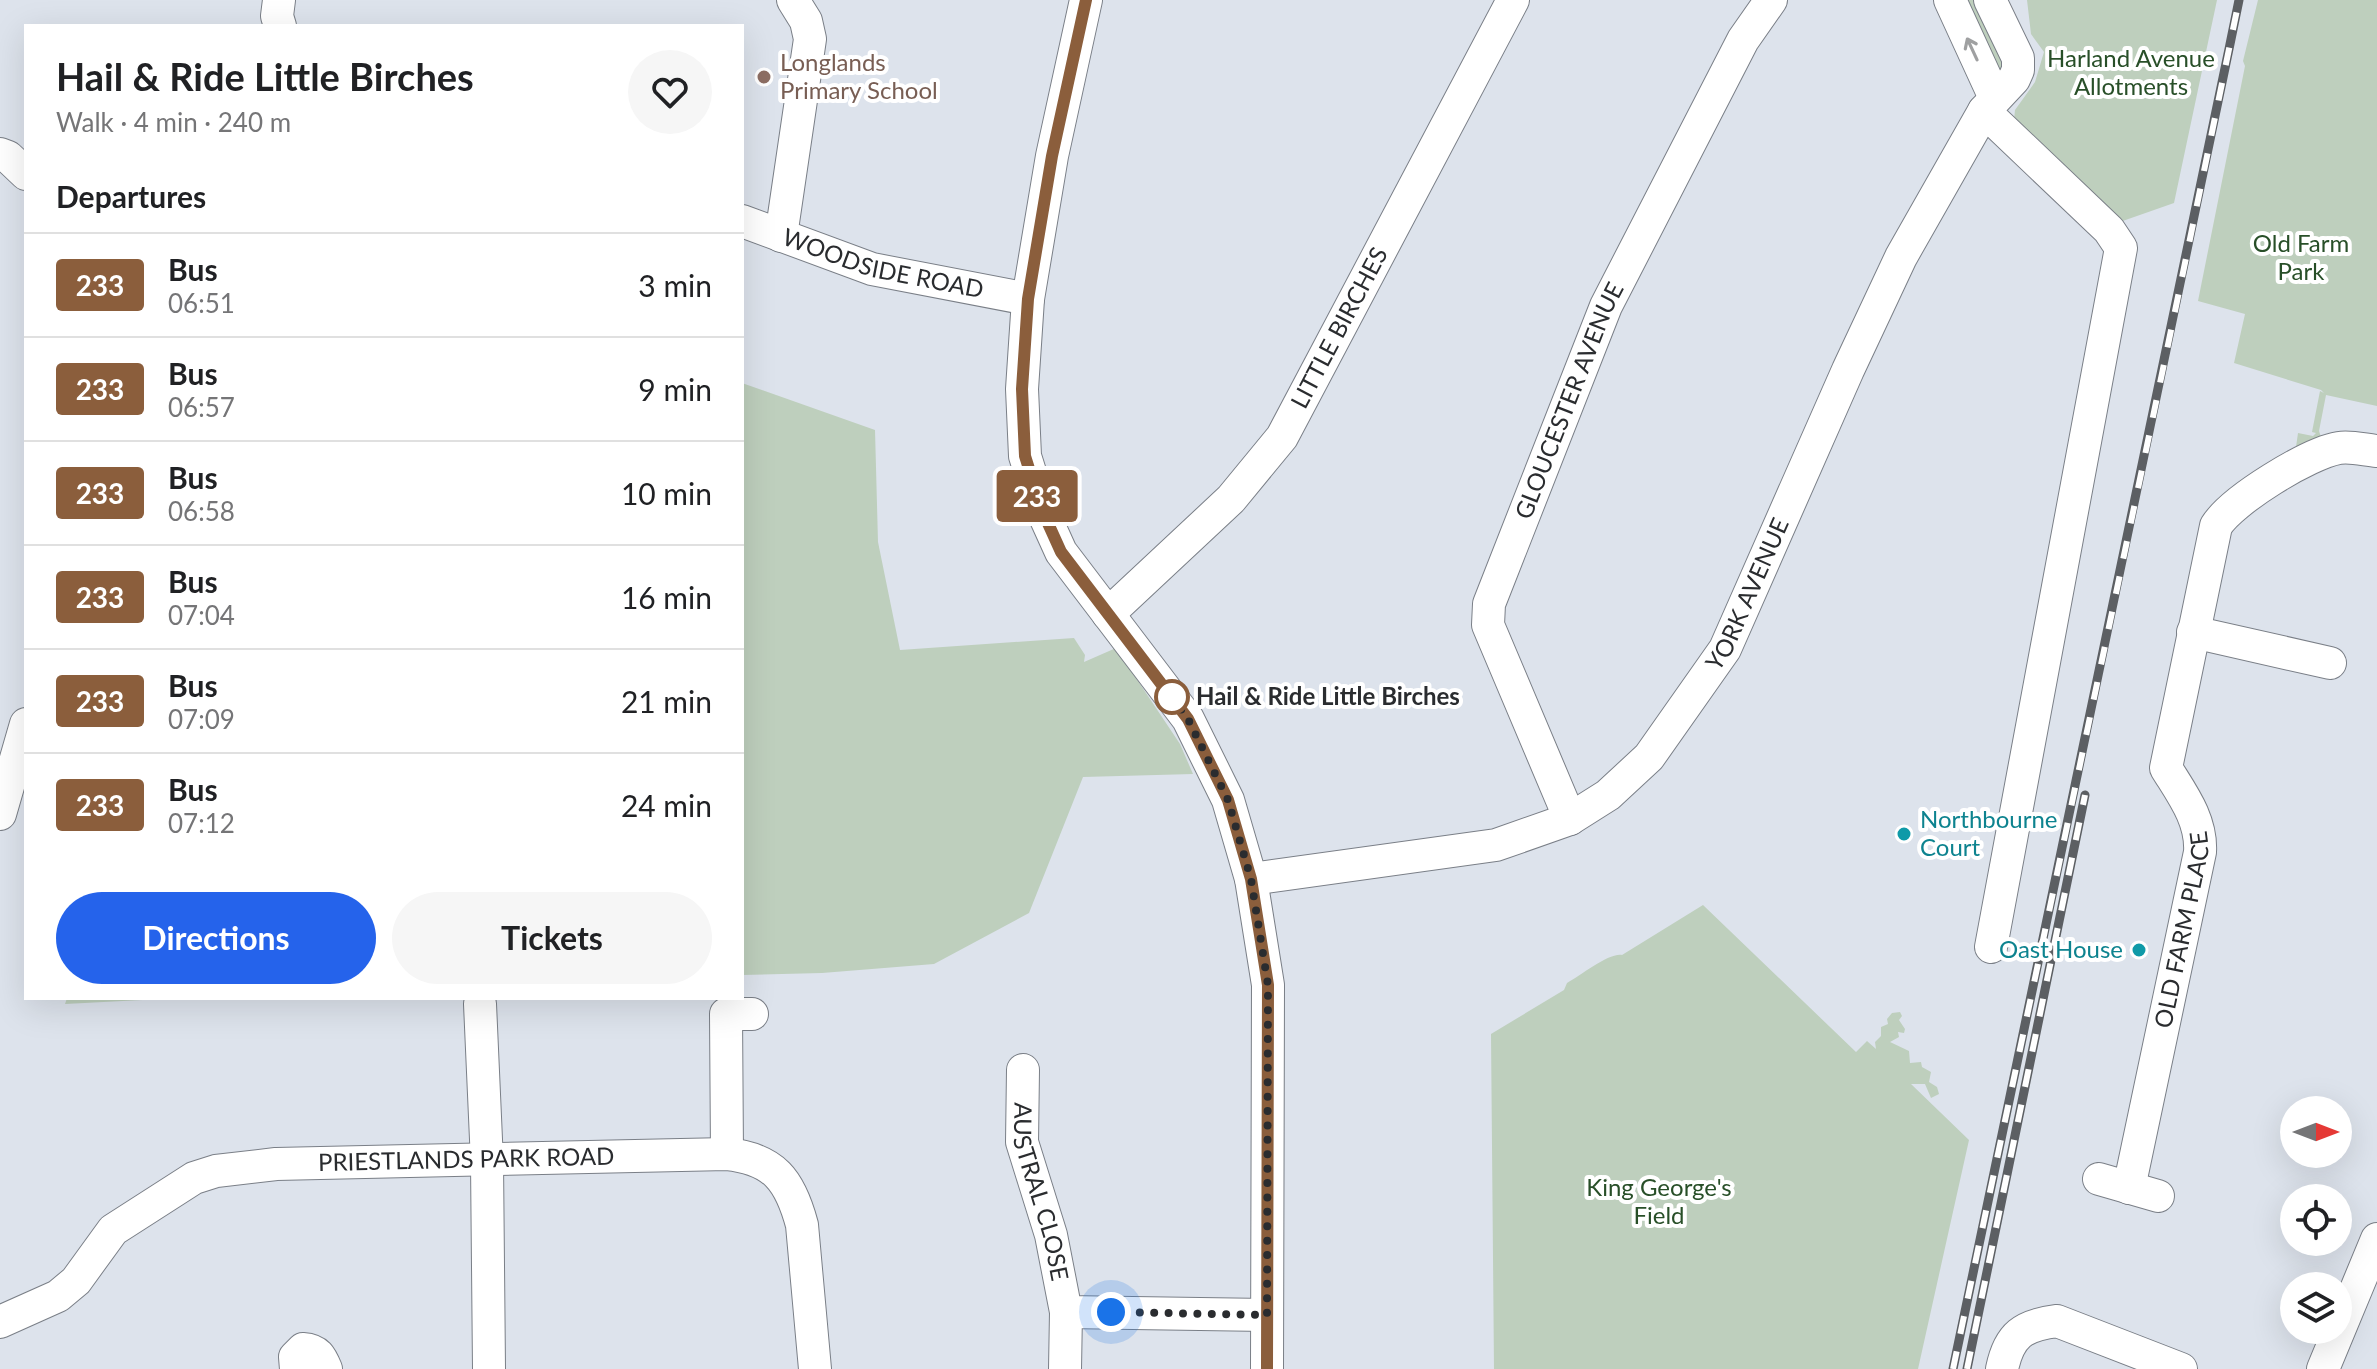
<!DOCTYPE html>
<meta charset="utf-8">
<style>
body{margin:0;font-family:Lato,sans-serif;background:#f6f6f6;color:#202124;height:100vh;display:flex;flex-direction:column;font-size:30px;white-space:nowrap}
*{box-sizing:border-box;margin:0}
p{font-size:26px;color:#757577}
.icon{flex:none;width:44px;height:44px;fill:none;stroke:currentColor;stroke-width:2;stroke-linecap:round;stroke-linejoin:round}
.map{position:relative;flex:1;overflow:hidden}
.sheet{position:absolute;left:24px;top:24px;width:720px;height:976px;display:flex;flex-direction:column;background:#fff;border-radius:0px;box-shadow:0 8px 32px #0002}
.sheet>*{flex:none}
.badge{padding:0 16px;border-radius:6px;font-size:28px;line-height:52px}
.needle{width:52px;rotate:90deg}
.tools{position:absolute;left:2280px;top:1096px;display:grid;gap:16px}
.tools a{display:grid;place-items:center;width:72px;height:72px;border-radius:50%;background:#fff;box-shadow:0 8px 32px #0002;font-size:40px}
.you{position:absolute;width:40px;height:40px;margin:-20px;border:6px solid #fff;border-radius:50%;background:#1a73e8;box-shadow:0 0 0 12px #1a73e833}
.map>.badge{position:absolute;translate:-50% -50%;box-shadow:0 0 0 4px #fff}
h2{padding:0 32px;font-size:30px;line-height:72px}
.round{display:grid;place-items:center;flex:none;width:84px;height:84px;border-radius:42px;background:#f6f6f6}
.head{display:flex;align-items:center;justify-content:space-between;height:136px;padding:0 32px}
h1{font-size:38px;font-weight:700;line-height:60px}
.button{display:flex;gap:16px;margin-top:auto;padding:16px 32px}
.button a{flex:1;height:92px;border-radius:48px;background:#2563eb;color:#fff;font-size:32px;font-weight:700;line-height:92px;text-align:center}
.button a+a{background:#f6f6f6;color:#202124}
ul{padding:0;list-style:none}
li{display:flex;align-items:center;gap:24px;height:104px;padding:0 32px;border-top:2px solid #e0e0e0}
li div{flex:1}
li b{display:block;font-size:30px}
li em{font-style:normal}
li .badge{min-width:88px;font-weight:700;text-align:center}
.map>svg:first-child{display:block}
.green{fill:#becfbd}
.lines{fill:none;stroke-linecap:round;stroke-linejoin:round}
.minor-casing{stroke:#7a7f87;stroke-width:34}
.minor{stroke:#fff;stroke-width:32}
.rail-casing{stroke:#5c5f63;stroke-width:9}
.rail{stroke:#fff;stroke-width:6;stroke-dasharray:18;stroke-linecap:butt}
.oneway{stroke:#9fa0a1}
.line-casing{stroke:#fff;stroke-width:18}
.line{stroke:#8b5e3c;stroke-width:12}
.walk{stroke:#2a2c2f;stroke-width:8;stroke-dasharray:0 14.4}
.education-dot{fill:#8d6e63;stroke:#fff;stroke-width:3}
.stop-dot{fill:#fff;stroke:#8b5e3c;stroke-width:4}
.culture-dot{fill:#0f9aa8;stroke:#fff;stroke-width:3}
.labels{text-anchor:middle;stroke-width:8;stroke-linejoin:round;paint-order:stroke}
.park-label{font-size:24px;fill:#284f28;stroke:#fff}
.education-label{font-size:24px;fill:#785e54;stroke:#fff;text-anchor:start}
.street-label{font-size:24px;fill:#2a2c2f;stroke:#fff}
.stop-label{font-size:24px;font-weight:bold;fill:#2a2c2f;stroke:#fff;text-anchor:start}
.culture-label{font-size:24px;fill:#0d838f;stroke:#fff;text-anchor:start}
</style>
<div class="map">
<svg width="2377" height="1369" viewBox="0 0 2377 1369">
<rect width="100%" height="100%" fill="#dde3ec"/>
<path class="green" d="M1960,0h14l29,62v7l-3,3z
M2027,0h190l-43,203 -57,20 -103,-103 1,-10 20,-28 9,-30 -13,-18z
M2258,0h119v406l-51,-11 -7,36 2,6 -22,11 -3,-1 2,-14 15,3 3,-3 -4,-1 8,-41 4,2 -3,-3 -87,-27 11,-49 -47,-13 47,-235 -2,-5z
M742,383l133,47 3,112 22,108 174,-12 11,17 -1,7 32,-14 64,96 13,30 -110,3 -54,136 -95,51 -112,9 -80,2z
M1703,905l153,147 11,-11 9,8 -1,-7 6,-6v-9l7,-3 -1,-5 5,-6 8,-1 2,4 -3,4 6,9 -1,4 -6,-1 1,5 -9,5 19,9 1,12 11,-1 1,5 9,5 -2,10 8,5 2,7 -8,4 -6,-14h-14l58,56 -51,229h-424l-3,-335 73,-44 3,-7c15,-8 41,-30 55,-28z
M67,998h114l-116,6z"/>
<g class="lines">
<defs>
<g id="minor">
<path d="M279,0l-2,16 3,10"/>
<path d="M1086,0l-34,156 -24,143 -6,90 3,67 17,54 19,42 127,167 40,81 23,79 17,106 -1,384"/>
<path d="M1950,0l45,98"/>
<path d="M1984,111l125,119 12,18 -130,699"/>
<path d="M0,154l8,3 18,17"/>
<path id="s1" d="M742,221l130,48 156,30"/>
<path d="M781,236l29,-197 -4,-18 -13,-21"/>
<path id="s2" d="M1108,614l123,-115 51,-62 231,-437"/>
<path d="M2193,632l137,31"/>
<path d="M0,814l26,-90"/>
<path id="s3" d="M1570,819l-82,-194 1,-21 117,-298 137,-266 28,-40"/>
<path id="s4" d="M1251,879l245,-34 74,-26 38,-24 41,-38 76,-108 123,-279 53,-113 83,-146 30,-32 4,-9v-12l-28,-58"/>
<path d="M480,1004l7,158 2,207"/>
<path id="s5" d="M1023,1070l-1,72 29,93 15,77 201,3"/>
<path d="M727,1154l-1,-140h26"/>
<path d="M2099,1179l59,17"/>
<path id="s6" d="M2129,1188l71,-336c2,-32 -18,-58 -34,-84l50,-242c16,-26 93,-73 123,-78 12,-2 26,2 38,3"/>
<path id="s7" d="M0,1322l58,-26 18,-15 37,-51 81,-52 22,-7 60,-7 451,-10c47,5 63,26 75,71l13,144"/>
<path d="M296,1369l-1,-12 8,-8c15,1 18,8 23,20"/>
<path d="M1065,1369l1,-57"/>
<path d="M2002,1369c7,-34 21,-44 55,-48l124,48"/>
<path d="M2323,1369l54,-130"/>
</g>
</defs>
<use href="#minor" class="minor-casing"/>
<use href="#minor" class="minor"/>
<defs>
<path id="rail" d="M1953,1369c95,-456 193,-912 286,-1369
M1967,1369l118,-574"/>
</defs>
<use href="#rail" class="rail-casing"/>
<use href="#rail" class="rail"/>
</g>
<defs><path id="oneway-shaft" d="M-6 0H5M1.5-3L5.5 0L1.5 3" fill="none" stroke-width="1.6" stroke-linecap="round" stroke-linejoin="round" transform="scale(2)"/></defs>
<use class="oneway" href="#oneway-shaft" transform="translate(1972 49) rotate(-115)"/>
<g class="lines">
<defs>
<path id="line" d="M1086,0l-34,156 -24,143 -6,90 3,67 17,54 19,42 127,167 40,81 23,79 17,106 -1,384"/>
</defs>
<use href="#line" class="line-casing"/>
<use href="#line" class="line"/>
<path class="walk" d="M1111,1312l156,3 1,-330 -17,-106 -23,-79 -40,-81 -16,-22"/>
</g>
<circle class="education-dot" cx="764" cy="77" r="8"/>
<circle class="stop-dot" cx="1172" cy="697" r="16"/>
<g class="culture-dot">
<circle cx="1904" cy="834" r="8"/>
<circle cx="2139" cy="950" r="8"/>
</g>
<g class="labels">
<g class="park-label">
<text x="2131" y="67">Harland Avenue<tspan x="2131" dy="28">Allotments</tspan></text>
<text x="2301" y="252">Old Farm<tspan x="2301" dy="28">Park</tspan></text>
<text x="1659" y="1196">King George's<tspan x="1659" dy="28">Field</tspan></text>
</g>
<g class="education-label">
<text x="780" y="71">Longlands<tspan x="780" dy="28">Primary School</tspan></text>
</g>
<g class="street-label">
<text dy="8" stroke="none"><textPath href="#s1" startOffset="148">WOODSIDE ROAD</textPath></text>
<text dy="8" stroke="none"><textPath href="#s2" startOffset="372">LITTLE BIRCHES</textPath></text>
<text dy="8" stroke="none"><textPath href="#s3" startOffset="450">GLOUCESTER AVENUE</textPath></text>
<text dy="8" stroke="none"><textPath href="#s4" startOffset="618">YORK AVENUE</textPath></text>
<text dy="8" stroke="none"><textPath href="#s6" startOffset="264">OLD FARM PLACE</textPath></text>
<text dy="8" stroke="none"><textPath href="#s7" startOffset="520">PRIESTLANDS PARK ROAD</textPath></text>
<text dy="8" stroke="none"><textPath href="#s5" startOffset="124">AUSTRAL CLOSE</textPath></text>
</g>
<g class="stop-label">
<text x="1196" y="705">Hail &amp; Ride Little Birches</text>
</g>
<g class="culture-label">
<text x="1920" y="828">Northbourne<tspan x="1920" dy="28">Court</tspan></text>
<text x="2123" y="958" text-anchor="end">Oast House</text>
</g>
</g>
</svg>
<div class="tools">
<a><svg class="needle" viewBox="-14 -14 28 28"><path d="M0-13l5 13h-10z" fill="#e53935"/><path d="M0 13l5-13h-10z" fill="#757577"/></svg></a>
<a><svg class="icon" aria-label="locate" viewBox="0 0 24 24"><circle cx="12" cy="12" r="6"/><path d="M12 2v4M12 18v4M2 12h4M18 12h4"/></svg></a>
<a><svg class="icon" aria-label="layers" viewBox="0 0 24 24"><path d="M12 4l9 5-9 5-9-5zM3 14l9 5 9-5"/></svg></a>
</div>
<div class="you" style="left:1111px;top:1312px"></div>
<b class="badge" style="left:1037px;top:496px;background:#8b5e3c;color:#fff">233</b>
<section class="sheet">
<div class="head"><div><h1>Hail &amp; Ride Little Birches</h1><p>Walk · 4 min · 240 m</p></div><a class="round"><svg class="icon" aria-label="heart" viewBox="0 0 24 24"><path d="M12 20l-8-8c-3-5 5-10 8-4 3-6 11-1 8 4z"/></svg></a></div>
<h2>Departures</h2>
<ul>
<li><span class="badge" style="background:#8b5e3c;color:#fff">233</span><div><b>Bus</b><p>06:51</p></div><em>3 min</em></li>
<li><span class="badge" style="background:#8b5e3c;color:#fff">233</span><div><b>Bus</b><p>06:57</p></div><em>9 min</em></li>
<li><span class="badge" style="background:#8b5e3c;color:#fff">233</span><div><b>Bus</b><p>06:58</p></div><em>10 min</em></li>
<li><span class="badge" style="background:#8b5e3c;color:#fff">233</span><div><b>Bus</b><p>07:04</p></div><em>16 min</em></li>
<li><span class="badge" style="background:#8b5e3c;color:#fff">233</span><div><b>Bus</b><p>07:09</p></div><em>21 min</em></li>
<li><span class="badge" style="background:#8b5e3c;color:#fff">233</span><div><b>Bus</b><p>07:12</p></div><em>24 min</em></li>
</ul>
<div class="button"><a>Directions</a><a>Tickets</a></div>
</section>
</div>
